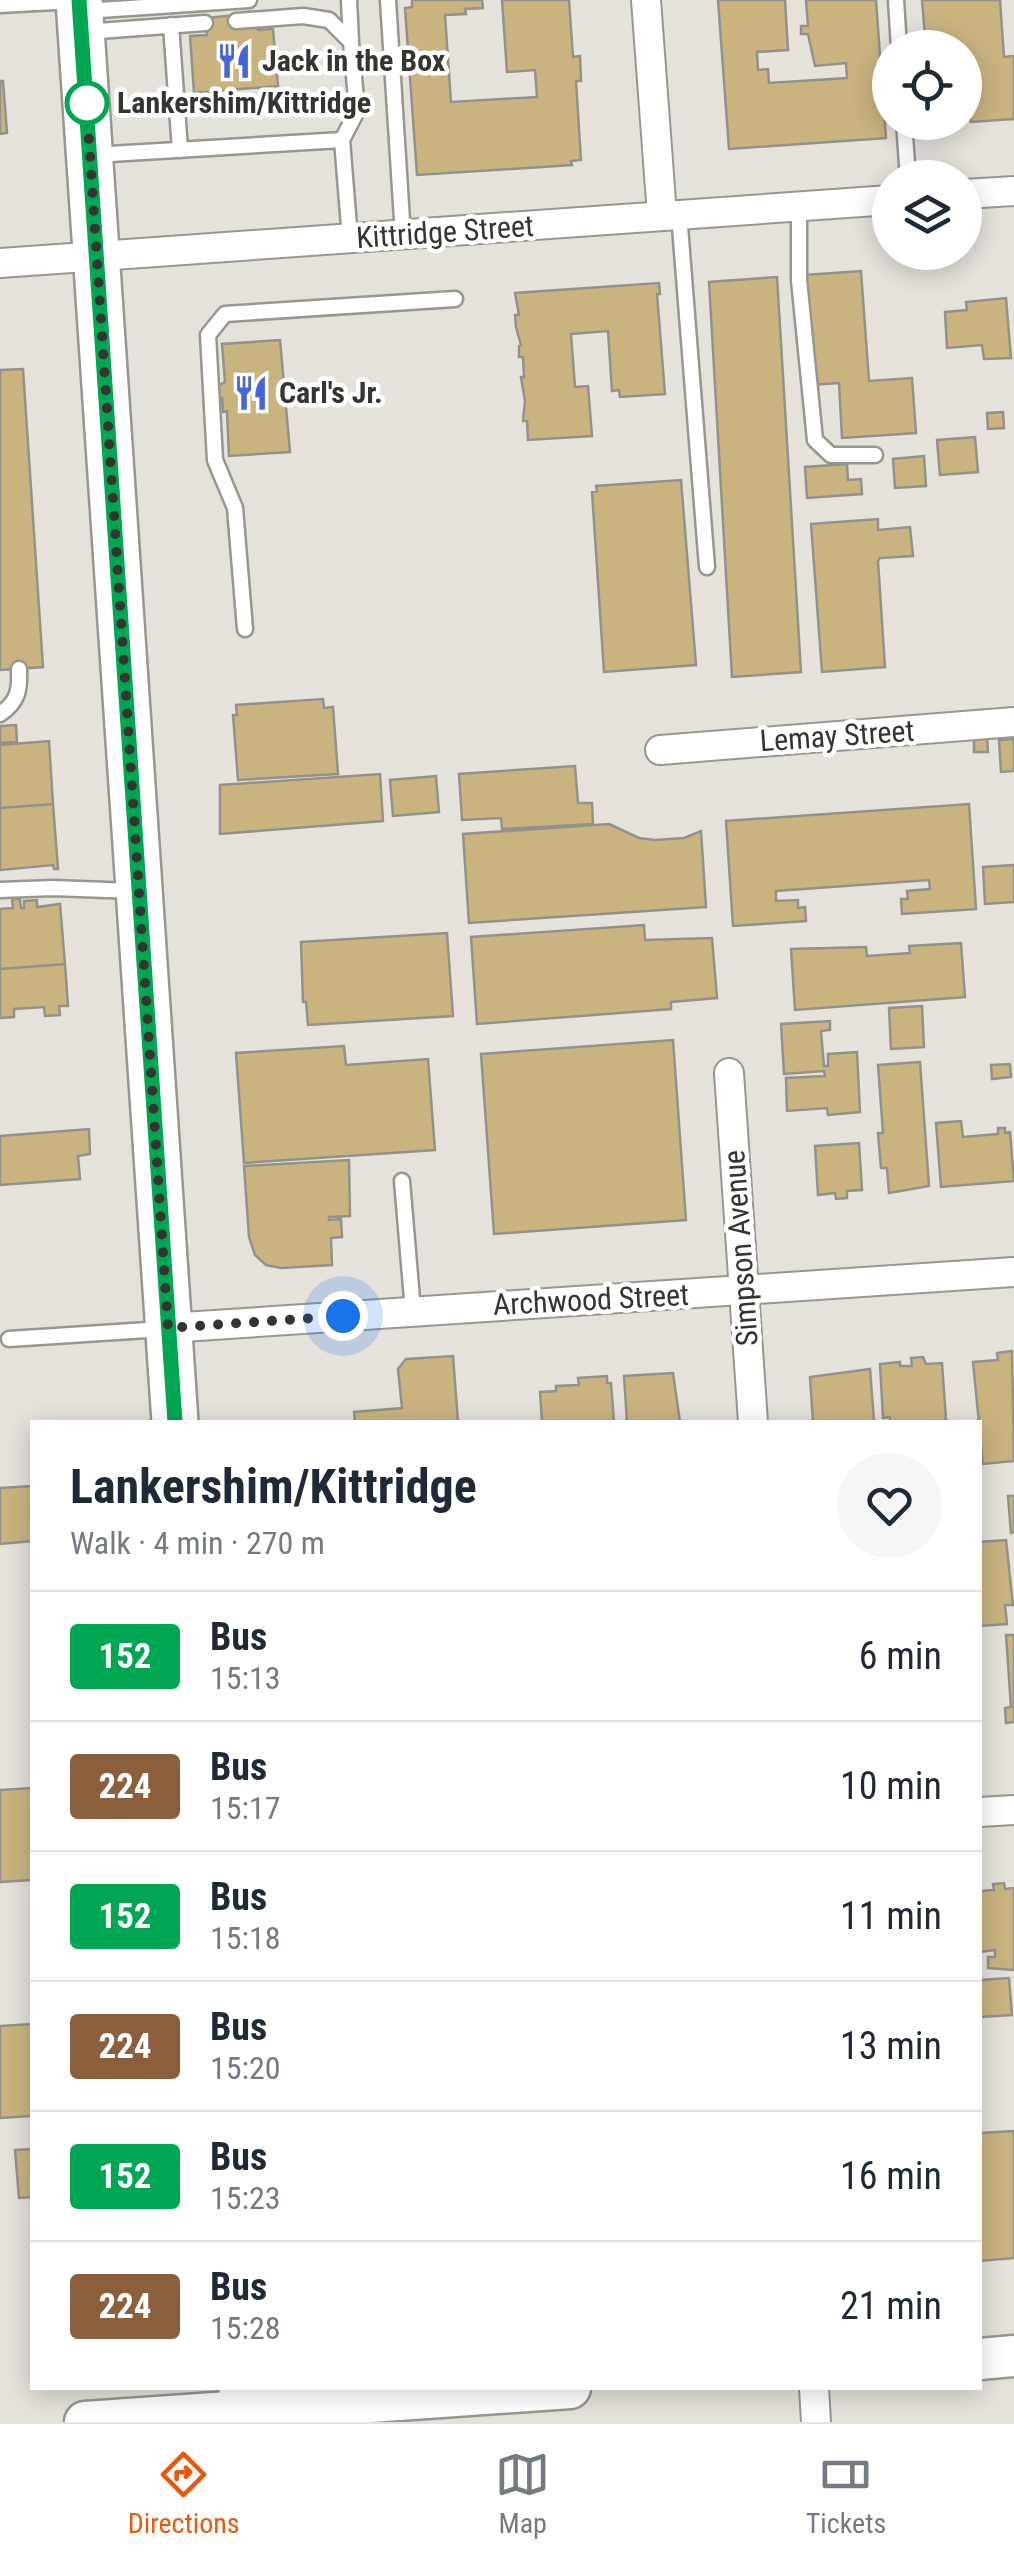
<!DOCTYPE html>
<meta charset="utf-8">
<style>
body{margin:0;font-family:"Roboto Condensed",sans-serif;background:#f6f6f7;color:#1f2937;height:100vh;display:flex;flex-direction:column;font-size:38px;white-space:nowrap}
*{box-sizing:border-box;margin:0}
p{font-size:32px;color:#747a83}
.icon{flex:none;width:55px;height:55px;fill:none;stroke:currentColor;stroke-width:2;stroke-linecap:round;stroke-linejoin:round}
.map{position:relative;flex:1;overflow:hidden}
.details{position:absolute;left:30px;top:1420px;width:952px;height:970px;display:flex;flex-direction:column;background:#fff;border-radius:0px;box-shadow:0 5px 25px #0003}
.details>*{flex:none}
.badge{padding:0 20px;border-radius:8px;font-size:35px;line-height:65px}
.fabs{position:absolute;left:872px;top:30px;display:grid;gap:20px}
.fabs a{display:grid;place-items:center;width:110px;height:110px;border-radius:50%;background:#fff;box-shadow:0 5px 25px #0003;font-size:50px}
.you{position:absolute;width:50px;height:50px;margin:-25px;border:8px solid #fff;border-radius:50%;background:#1a73e8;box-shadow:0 0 0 15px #1a73e833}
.map>.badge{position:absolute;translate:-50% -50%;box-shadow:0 0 0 5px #fff}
.round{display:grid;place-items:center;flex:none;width:105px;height:105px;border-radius:52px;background:#f6f6f7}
.headline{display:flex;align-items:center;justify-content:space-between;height:170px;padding:0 40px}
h1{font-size:48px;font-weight:700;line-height:75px}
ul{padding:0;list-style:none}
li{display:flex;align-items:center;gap:30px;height:130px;padding:0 40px;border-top:2px solid #e0e1e3}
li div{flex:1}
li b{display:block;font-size:38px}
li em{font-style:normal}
li .badge{min-width:110px;font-weight:700;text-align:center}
.dock{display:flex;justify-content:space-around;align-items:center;height:140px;border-top:2px solid #e0e1e3;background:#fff;font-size:28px;color:#747a83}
.dock a{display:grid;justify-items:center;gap:5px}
.dock .selected{color:#ea580c}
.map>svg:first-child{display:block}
.building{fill:#c9b480;stroke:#94918b;stroke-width:2.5}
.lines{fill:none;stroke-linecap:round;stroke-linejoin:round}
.service-casing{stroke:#999690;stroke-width:19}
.minor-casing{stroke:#999690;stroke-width:32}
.secondary-casing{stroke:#999690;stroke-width:45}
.primary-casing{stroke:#999690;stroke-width:50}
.service{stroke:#fff;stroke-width:14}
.minor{stroke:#fff;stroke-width:28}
.secondary{stroke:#fff;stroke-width:40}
.primary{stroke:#fff;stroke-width:45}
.line-casing{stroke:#fff;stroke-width:22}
.line{stroke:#00a651;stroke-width:15}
.walk{stroke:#353431;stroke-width:10;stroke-dasharray:0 18}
.stop-dot{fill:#fff;stroke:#00a651;stroke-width:5}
.labels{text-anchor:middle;stroke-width:9;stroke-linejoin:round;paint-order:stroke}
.poi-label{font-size:30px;font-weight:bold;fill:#353431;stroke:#fff;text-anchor:start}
.stop-label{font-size:30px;font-weight:bold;fill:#353431;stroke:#fff;text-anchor:start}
.street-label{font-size:30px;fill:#353431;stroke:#fff}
</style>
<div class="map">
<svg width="1014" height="2422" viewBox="0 0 1014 2422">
<rect width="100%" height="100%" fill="#e5e2dc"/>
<path class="building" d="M412,0h70l1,8 -18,1 1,5 -21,1 6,87 86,-5 -2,-27 -28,2 -5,-72h67l4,57 7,-1 1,25h-5l5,79 -10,1 1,4 -155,10 -12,-167 7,-1z
M718,0h67l3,50 -31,2 1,18 10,-1 1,14 78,-5 -1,-15 -31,3 -7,-32h-7v-8h7l-2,-26h70l10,138 -157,11z
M922,0h78l4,57 10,-1v63l-43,3 -1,-6 -5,1v-69h-39z
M236,15l22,9v6l15,-1 5,57 -84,7 -4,-57 17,-1 -2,-17z
M0,81h3l4,52 -7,1z
M861,271l8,110 43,-3 4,55 -74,5 -3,-55 -27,2 -7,-110z
M777,277l24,395 -69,5 -23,-395z
M659,283l1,11h-3l8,100 -45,3 -1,-7 -7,1 -4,-60 -37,3 4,53 13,-1 4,50 -64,4 -1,-19h-4l2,-20 -4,-24h3l-1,-20h-4v-11l2,-1 -5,-18 -1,-12h4l-4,-22z
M1006,298l5,60 -27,1 -2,-14 -35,3 -2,-36 22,-2 -1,-8z
M280,340l10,112 -61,4 -2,-45 -4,1 -1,-14 -6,1 -1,-12 10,-5 -3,-38z
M23,369l20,298 -43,3v-300z
M1003,412l1,16 -16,1 -1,-16z
M975,437l3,35 -38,3 -3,-35z
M924,456l2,30 -31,2 -2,-29z
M847,464l1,16 13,-1 1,15 -55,4 -2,-31z
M681,480l15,185 -92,7 -12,-180 5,-1 -1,-5z
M878,519v11l32,-3 3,29 -33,2 -2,3 7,106 -63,5 -11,-148z
M323,699l1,9 9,-1 5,67 -100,6 -5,-65h4l-1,-10z
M16,725l1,17 -17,1v-17z
M987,735l1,17h-14v-16z
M1014,739v32l-13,1 -2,-32z
M49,741l4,63 -53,4v-63z
M575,766l3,37h14l1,21 -91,5 -1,-11 -39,2 -3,-46z
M380,774l3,47 -163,13v-49z
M436,776l3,36 -46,4 -3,-36z
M53,804l5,65h-4l-1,-4 -53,5v-62z
M969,804l7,105 -74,5 -1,-15h7l-1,-8 23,-2 -1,-9 -153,11v10l22,-1v8l7,-1 1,14 -73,5 -7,-105z
M609,824l30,14 16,2 29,-2 17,-7 5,76 -237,16 -6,-89z
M1014,865v37l-29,2 -2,-37z
M12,899h8l1,9h3v-7l13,-1v7l23,-3 5,60 -65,5v-60l13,-1z
M644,925l1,15 67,-2 5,60 -46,4v7l-194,15 -6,-87z
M447,933l6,83 -145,9 -2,-23h-3l-2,-60z
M961,943l4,54 -170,13 -4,-61 75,-2 1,9 43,-3 -1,-7z
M65,964l3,42h-9l1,9 -15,1 -1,-9 -30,2v8l-14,1v-49z
M922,1006l2,41 -33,2 -2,-41z
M830,1021v9l-9,1 3,35h4v-12l29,-2 3,60 -32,3 -1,-7 -40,3 -1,-33 39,-2 -1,-5 -40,3 -3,-50z
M673,1040l13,180 -192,14 -13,-180z
M344,1046l2,19 82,-6 7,91 -191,13 -8,-110z
M920,1062l9,124 -40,7 -2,-25h-6l-3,-35h5l-5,-68z
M1010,1064l1,13 -19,2 -1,-14z
M961,1121l2,16 35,-3v-6h7v5l5,-1 4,49 -73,6 -5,-64z
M89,1129l1,25 -12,2 2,23 -80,6v-49z
M859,1143l3,47 -15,1v7l-11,1 -1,-6 -17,2 -3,-49z
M349,1160l1,56 -21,1v3l12,-1 1,18 -11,1 1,27 -51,3 -15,-3 -11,-10 -6,-18 -5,-71z
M1012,1351l2,110 -31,3 -10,-102 25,-2 -1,-7z
M453,1356l5,66h-103l-1,-10 48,-4 -4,-39 8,-10z
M923,1357l3,7 16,-1 4,56 -3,3h-53v-5l-7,1 -3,-54 20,-2v4h12l-1,-8z
M870,1369l4,52 3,1h-64l-3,-45z
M673,1373l7,49h-53l-3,-46z
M607,1376v7h4l3,39h-72l-2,-30 16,-1v-5l23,-1 -1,-7z
M32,1486v55l-32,3v-56z
M1008,1496h6v36l-3,1z
M1006,1540l7,65h-8l2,19 -27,2v-84z
M1006,1635h8v87l-8,1 -1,-15 6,-1z
M32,1788v92l-32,2v-92z
M1004,1883l1,6 9,-1v82l-26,-2v-11h7v-7l-15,2v-61l14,-1 -1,-6z
M1009,1978l3,37 -32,2v-37z
M32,2024v92l-32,2v-92z
M1014,2131v127l-34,3v-128z
M32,2149v48l-13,1 -4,-48z"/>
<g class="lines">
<defs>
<path id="service" d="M349,0l2,42
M388,0l15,236
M896,0l3,48
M0,5l74,-4
M85,11l164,-11
M236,21l67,-5 26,4 22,22 6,69 -15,29
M171,25l9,125
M86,32l119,-9
M904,122l4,56
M93,155l249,-15 8,99
M799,206v74l16,160 16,15h44
M679,214l28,353
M245,629l-10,-121 -20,-48 -7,-125 17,-21 230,-15
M0,714c18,-12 20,-24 19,-45
M0,890l53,-2 81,3
M402,1181l11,130
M9,1339l154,-10"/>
<path id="minor" d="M646,0l16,215
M965,194l49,-3
M0,263l890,-63
M660,750l354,-28
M729,1073l24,349
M168,1328l846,-56
M980,1812l34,-2
M814,2388l2,34"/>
<path id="secondary" d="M980,2359l34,-3
M85,2422l485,-34"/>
<path id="primary" d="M79,0l96,1422
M242,2388l2,34"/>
</defs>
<use href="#service" class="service-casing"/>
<use href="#minor" class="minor-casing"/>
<use href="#secondary" class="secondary-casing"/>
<use href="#primary" class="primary-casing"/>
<use href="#service" class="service"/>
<use href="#minor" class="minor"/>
<use href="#secondary" class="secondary"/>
<use href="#primary" class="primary"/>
</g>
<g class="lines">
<defs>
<path id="line" d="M79,0l96,1422"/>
</defs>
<use href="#line" class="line-casing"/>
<use href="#line" class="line"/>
<path class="walk" d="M87,103l-1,-9 82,1234 175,-12"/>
</g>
<defs>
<symbol id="restaurant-bare" viewBox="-9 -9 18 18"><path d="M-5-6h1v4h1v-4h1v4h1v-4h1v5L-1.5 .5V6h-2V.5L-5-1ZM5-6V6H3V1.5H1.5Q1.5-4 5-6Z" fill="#4665d8" stroke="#fff" stroke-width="2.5" paint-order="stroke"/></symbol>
</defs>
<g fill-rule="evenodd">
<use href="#restaurant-bare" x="209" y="36" width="50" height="50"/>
<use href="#restaurant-bare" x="226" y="368" width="50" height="50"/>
</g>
<circle class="stop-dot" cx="87" cy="103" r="20"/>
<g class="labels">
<g class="poi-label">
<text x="262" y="71">Jack in the Box</text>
<text x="279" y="403">Carl's Jr.</text>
</g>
<g class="stop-label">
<text x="117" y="113">Lankershim/Kittridge</text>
</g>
<g class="street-label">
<text transform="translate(445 232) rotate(-4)" y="10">Kittridge Street</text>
<text transform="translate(837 736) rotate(-4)" y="10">Lemay Street</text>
<text transform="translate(741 1248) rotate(-94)" y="10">Simpson Avenue</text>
<text transform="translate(591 1300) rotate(-3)" y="10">Archwood Street</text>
</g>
</g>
</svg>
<div class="fabs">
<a><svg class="icon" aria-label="locate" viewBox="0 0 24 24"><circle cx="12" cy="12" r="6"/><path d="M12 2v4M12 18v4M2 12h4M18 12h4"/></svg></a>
<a><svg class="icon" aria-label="layers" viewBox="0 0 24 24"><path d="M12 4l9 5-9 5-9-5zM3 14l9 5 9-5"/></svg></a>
</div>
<div class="you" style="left:343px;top:1316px"></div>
<section class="details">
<div class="headline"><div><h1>Lankershim/Kittridge</h1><p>Walk · 4 min · 270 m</p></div><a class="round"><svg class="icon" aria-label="heart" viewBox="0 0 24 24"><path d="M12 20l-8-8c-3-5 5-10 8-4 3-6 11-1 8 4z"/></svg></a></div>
<ul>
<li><span class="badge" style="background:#00a651;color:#fff">152</span><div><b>Bus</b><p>15:13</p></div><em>6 min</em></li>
<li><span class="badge" style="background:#8b5e3c;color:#fff">224</span><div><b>Bus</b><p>15:17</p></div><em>10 min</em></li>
<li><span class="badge" style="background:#00a651;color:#fff">152</span><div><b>Bus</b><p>15:18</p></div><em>11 min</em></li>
<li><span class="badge" style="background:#8b5e3c;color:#fff">224</span><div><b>Bus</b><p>15:20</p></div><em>13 min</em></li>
<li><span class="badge" style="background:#00a651;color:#fff">152</span><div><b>Bus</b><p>15:23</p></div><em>16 min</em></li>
<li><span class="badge" style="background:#8b5e3c;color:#fff">224</span><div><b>Bus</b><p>15:28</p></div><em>21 min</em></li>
</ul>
</section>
</div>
<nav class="dock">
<a class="selected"><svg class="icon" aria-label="directions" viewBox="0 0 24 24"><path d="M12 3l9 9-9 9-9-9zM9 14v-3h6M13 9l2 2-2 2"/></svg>Directions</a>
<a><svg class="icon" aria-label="map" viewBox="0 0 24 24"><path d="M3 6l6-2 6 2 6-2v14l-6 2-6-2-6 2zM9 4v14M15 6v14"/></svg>Map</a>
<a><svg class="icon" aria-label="tickets" viewBox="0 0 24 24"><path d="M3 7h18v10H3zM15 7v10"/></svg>Tickets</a>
</nav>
